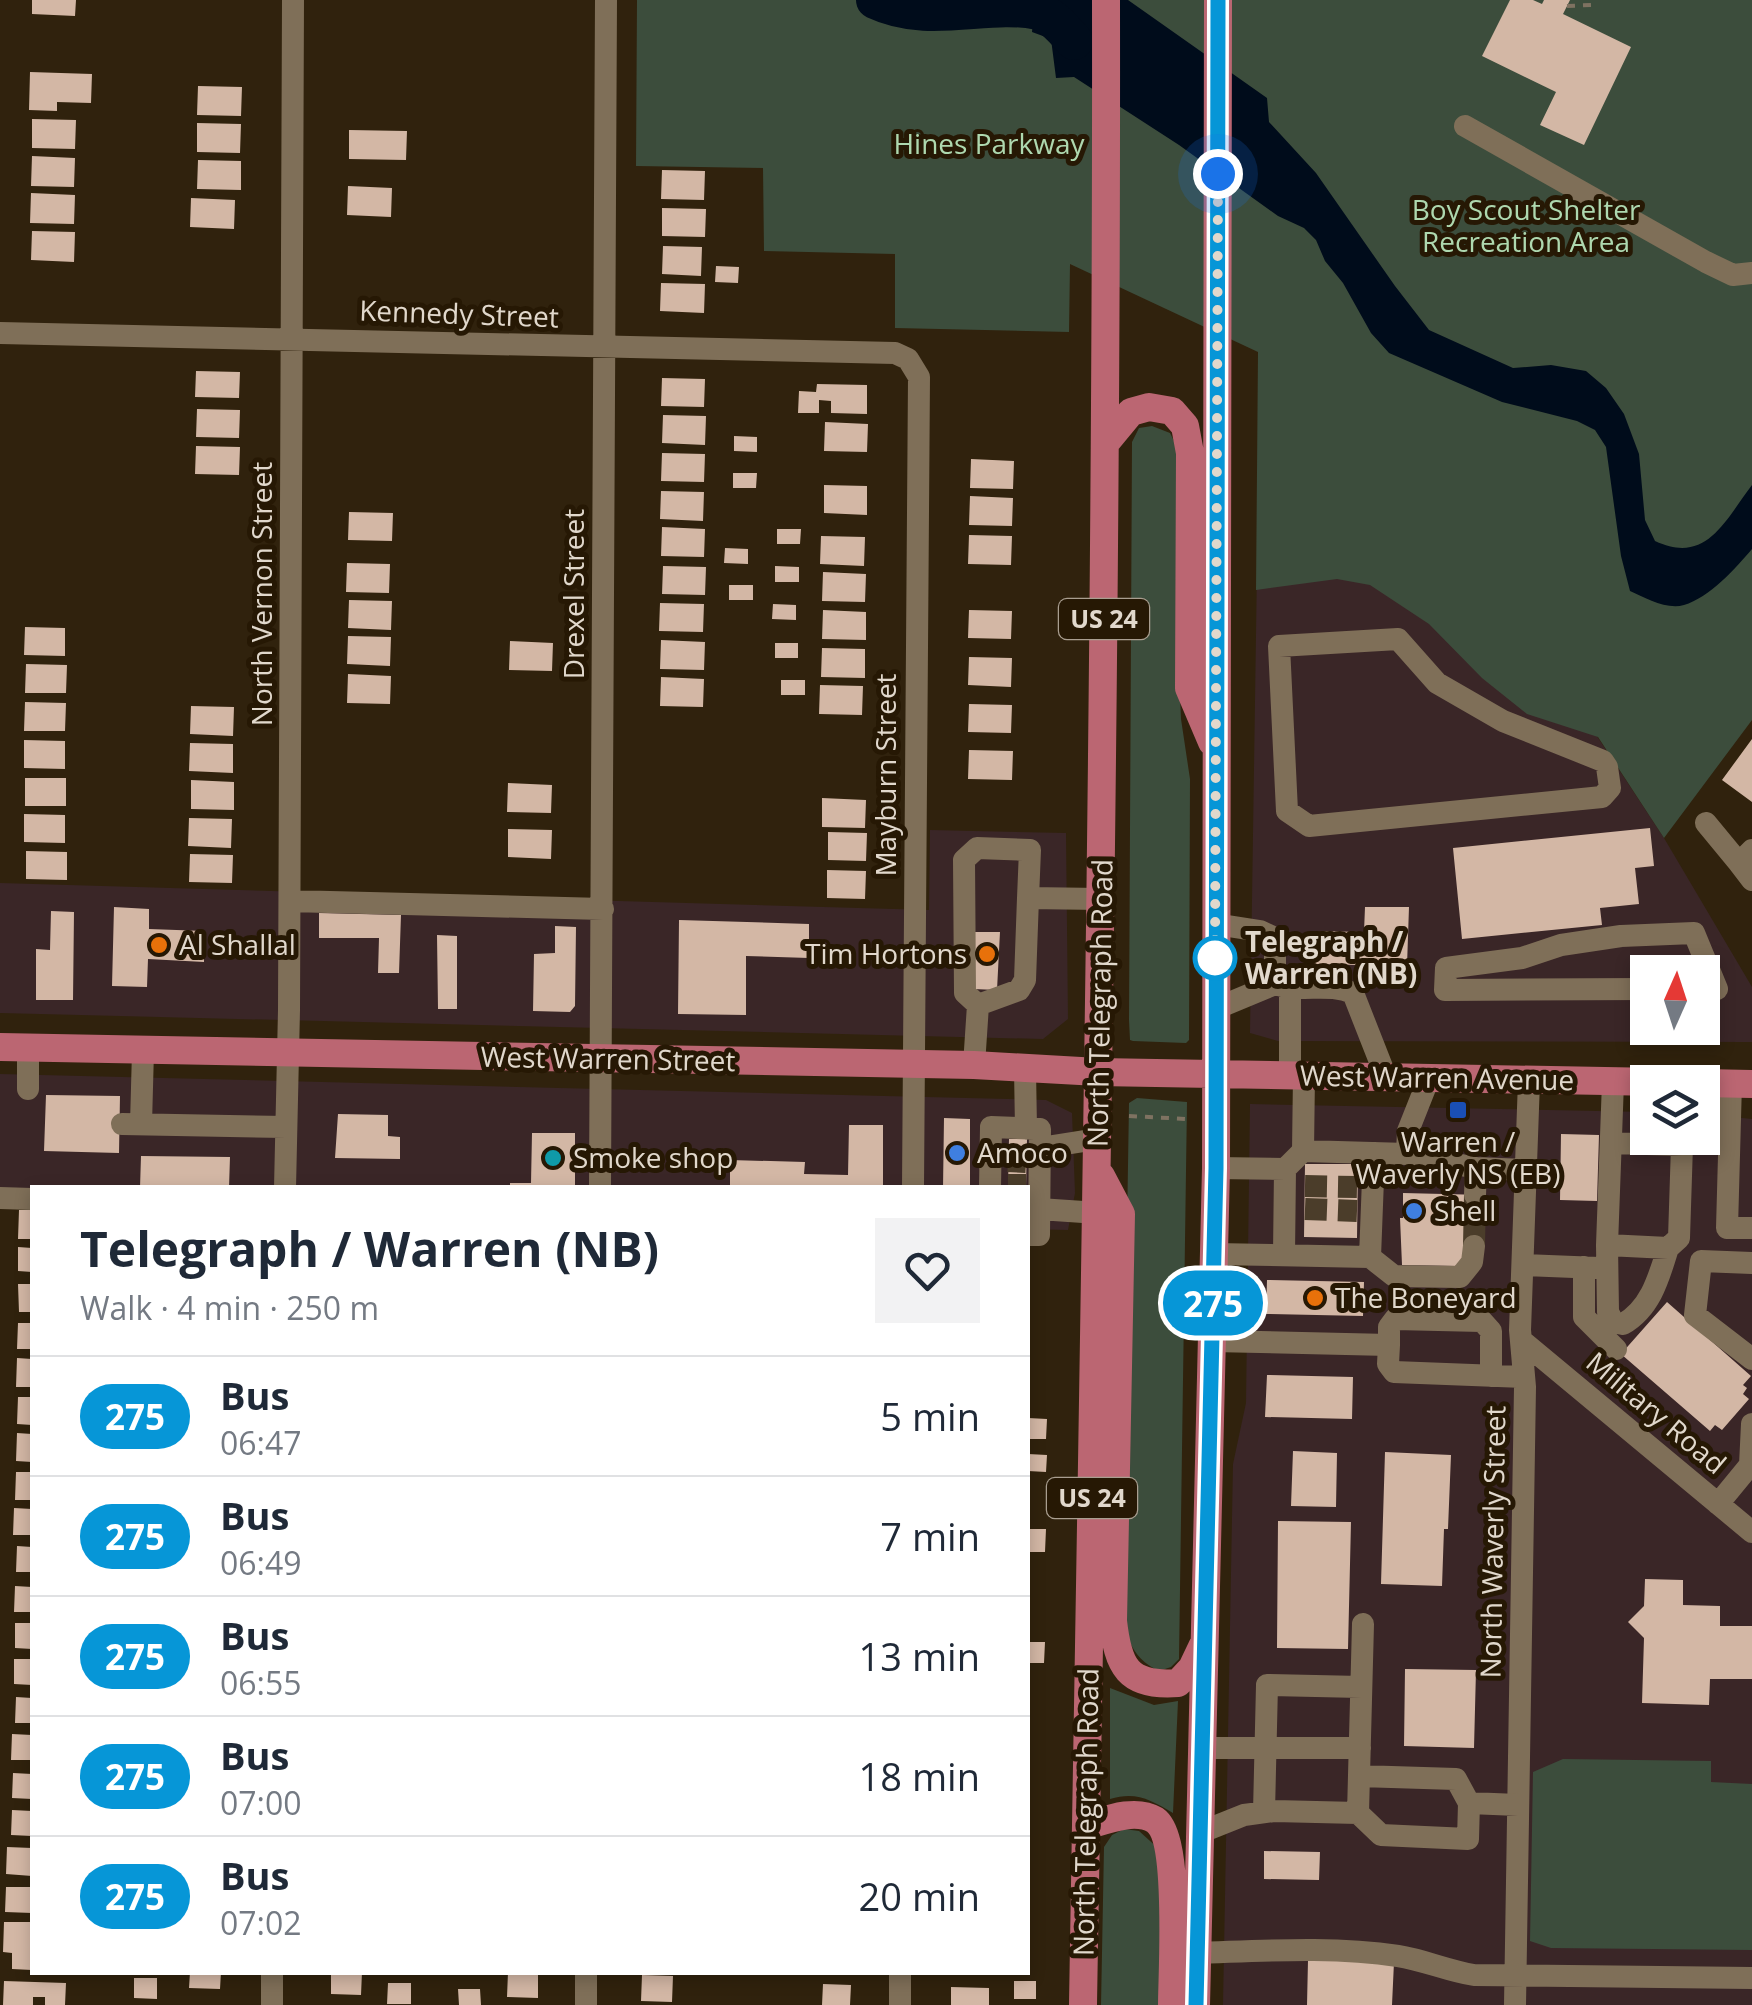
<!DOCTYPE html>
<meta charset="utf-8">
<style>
body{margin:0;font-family:"Open Sans",sans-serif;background:#f2f2f3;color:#1f2937;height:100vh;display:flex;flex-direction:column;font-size:38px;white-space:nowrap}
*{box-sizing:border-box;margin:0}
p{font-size:32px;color:#747a83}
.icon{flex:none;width:55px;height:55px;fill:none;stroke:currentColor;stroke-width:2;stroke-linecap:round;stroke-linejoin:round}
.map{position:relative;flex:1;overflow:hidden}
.side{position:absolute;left:30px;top:1185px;width:1000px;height:790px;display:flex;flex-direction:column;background:#fff;border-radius:0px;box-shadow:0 5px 15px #0003}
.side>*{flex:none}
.badge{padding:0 20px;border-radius:32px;font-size:35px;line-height:65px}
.needle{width:65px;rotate:3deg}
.buttons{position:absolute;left:1630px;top:955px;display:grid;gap:20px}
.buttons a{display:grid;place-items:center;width:90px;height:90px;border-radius:0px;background:#fff;box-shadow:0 5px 15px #0003;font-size:50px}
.you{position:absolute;width:50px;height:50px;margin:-25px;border:8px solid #fff;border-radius:50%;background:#1a73e8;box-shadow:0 0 0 15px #1a73e833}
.map>.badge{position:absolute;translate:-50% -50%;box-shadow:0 0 0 5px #fff}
.round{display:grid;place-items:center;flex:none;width:105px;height:105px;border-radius:0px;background:#f2f2f3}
.summary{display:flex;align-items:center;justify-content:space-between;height:170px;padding:0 50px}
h1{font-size:48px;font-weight:700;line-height:75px}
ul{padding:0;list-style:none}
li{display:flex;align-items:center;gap:30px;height:120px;padding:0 50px;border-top:2px solid #e0e1e3}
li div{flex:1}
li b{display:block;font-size:38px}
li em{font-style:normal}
li .badge{min-width:110px;font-weight:700;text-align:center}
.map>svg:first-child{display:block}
.commercial{fill:#3a2627;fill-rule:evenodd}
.green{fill:#3c4d3c}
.water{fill:#000c1b}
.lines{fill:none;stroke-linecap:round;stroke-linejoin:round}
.river{stroke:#000c1b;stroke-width:38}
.building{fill:#d3b7a5}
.minor-tunnel{stroke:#4b3d2a;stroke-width:22;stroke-dasharray:22 11;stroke-linecap:butt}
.path{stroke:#7e7261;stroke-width:4;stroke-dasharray:8 8;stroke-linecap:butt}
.minor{stroke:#7f6f58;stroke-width:22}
.major{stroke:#bb6672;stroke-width:28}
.line-casing{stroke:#fff;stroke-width:22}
.line{stroke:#0696d7;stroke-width:15}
.walk{stroke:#e1d8cc;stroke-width:10;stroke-dasharray:0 18}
.food-dot{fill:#e8710a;stroke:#261804;stroke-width:4}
.stop-dot{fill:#fff;stroke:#0696d7;stroke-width:5}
.transit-dot{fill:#1a4fb4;stroke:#261804;stroke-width:4}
.shop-dot{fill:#3f7fe0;stroke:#261804;stroke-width:4}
.culture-dot{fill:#0f9aa8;stroke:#261804;stroke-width:4}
.labels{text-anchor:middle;stroke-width:10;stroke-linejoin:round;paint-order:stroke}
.shield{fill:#261804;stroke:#a99e90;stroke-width:2.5}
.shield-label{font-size:25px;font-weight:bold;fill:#e1d8cc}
.park-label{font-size:28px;fill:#aed8af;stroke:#261804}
.street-label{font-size:28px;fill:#e1d8cc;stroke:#261804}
.stop-label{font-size:28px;font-weight:bold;fill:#e1d8cc;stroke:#261804;text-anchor:start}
.poi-label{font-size:28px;fill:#e1d8cc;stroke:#261804;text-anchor:start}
</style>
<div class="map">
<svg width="1752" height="2005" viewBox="0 0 1752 2005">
<rect width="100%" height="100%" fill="#30220d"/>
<path class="commercial" d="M1385,566l175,114 104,158 88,149v55l-474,-1 -28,-8 7,-465zM1648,972h54v56h-54z
M930,830l136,3 2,186 -25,20 -1043,-26v-130l929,27z
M0,1074l1046,26 26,13 3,80 -7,37 -40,-1v-41h-996v6l-32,-1z
M1250,1104l397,8 1,26h54l1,-24 49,5v886h-529l10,-541 13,-61z"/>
<path class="green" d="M637,0h1115v720l-88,118 -66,-101 -71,-23 -45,-36 -53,-54 -59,-39 -33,-6 -81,11 2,-238 -188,-88 -1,68 -174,-4v-74l-131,-3 -1,-83 -127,-2z
M1152,426l18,7 9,18v220l2,48 9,60 -1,261 -3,3 -53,-2 -3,-1 -1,-20 3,-578 7,-14z
M1137,1098l50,4 -8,557 -8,8 -12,4c-30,-14 -35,-40 -38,-69l8,-499z
M1110,1688l44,17 24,-4 -5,112c-22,-13 -37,-22 -63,-14z
M1563,1759l148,2v21l41,2v166l-201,-2 -21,-7 3,-169z
M1124,1829l15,2 21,19 4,155h-63l3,-158 8,-12z"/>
<path class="water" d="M1035,0h93l139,98 2,24 47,51 79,113 34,44 84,38 38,-3 35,6 20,17 18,26 15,40 6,66 10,21c51,24 69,-19 97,-56v64c-16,19 -43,49 -68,56 -17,5 -39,-7 -54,-14l-9,-35 -15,-109 -11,-17 -18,-9 -75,-19 -113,-49 -18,-20 -28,-50 -18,-22 -9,-21 -12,-12 -26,-12 -99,-71 -105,-68 -18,1 -5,-39 -19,-7z"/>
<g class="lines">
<path class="river" d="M875,0c55,26 112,0 163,11 14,4 27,20 36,30"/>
</g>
<path class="building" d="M32,0h44l-1,16 -43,-2z
M1510,0h23l9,4 2,-4h26l-7,14 68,33 -47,98 -44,-20 16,-33 -74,-36z
M30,72l62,2 -1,29 -34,-1v9l-28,-1z
M198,86l44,1 -1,29 -44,-1z
M32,119l44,1 -1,29 -43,-1z
M197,123l44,1 -1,29 -43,-1z
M349,130l58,1 -1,29 -57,-1z
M32,156l43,2 -1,29 -43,-1z
M198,160l43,1v29l-44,-1z
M662,170l43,1 -1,29 -43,-1z
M348,186l44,2 -1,29 -44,-2z
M31,193l44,2 -1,29 -44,-1z
M191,198l44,2 -1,29 -44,-2z
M662,208l44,1 -1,28 -43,-1z
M32,231l43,1 -1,30 -43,-2z
M663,246l39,1 -1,29 -39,-2z
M716,266l23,1 -1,16 -23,-1z
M661,283l44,1 -1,29 -44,-2z
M196,371l44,1 -1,26 -44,-1z
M662,378l43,1 -1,28 -43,-1z
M817,384l50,1v29l-36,-1v-12l-12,-1v13h-21l1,-22 17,1z
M197,409l43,1 -1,28 -43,-1z
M663,415l43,1 -1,29 -43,-2z
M825,422l43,2 -1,28 -43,-1z
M734,436l23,1v15l-23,-1z
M196,446l44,1 -1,28 -44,-1z
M662,453l43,1 -1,28 -43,-1z
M971,459l43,2 -1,28 -43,-1z
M733,473h24l-1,15h-23z
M824,485l43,1v29l-43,-2z
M661,491l43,1 -1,29 -43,-2z
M970,496l43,2 -1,28 -43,-1z
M349,512l44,1 -1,28 -44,-1z
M662,527l43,2 -1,28 -43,-1z
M777,529h24l-1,15h-23z
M969,535l43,1 -1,29 -43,-1z
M821,536l44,1 -1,29 -44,-2z
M725,548l23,1v15l-24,-1z
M347,563l43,1 -1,29 -43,-1z
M663,566l43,1 -1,28 -43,-1z
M775,566l24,1v15h-24z
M823,572l43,2 -1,28 -43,-1z
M729,585h24v15h-24z
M349,600l43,1 -1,29 -43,-2z
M660,603l44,1 -1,28 -44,-1z
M773,604l23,1v15l-24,-1z
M823,610l43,2v28l-44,-1z
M969,610l43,1 -1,28 -43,-1z
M25,627l40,1v28l-41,-1z
M348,636l43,1 -1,29 -43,-2z
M661,640l44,2 -1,28 -44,-1z
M510,641l43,2 -1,28 -43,-1z
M775,643h23v15h-23z
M822,648l43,1v29l-44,-1z
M969,657l43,1 -1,29 -43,-2z
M26,664l41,1 -1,28h-41z
M348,674l43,2 -1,28 -43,-1z
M661,677l43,2 -1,28 -43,-1z
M781,680h24v15h-24z
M820,685l43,1 -1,29 -43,-1z
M25,702l41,1 -1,28h-41z
M969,704l43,1 -1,28 -43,-1z
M191,706l43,1 -1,29 -43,-2z
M1752,739v63l-30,-22z
M24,740l41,1v28l-41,-1z
M190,743l43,1v29l-44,-2z
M969,750l44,1 -1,29 -44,-1z
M25,778h41v28h-41z
M191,780l43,2v28l-43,-1z
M508,783l44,2 -1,28 -44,-1z
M822,798l44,2 -1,28 -43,-1z
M24,814l41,1v28l-41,-1z
M189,818l43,1 -1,29 -43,-2z
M1650,828l4,38 -19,2 4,36 -39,4 2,17 -140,14 -9,-91z
M508,829l44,1 -1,29 -43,-2z
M828,832l39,1 -1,28 -38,-1z
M26,851l41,1v28l-41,-1z
M190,854l43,1 -1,28 -43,-1z
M827,870l39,1 -1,28 -38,-1z
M114,907l35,2v20l55,2v31l-56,-3 -1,28 -35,-1z
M1365,907h44l-2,59 -94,-2 1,-33 50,1z
M51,911l23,1 -1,88h-37v-51l14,1z
M319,913l82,2 -2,58h-21l1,-35h-60z
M679,920l130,4v34l-63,-2v59l-68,-1z
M555,926l21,1 -1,79 -5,6 -37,-1 1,-57 21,-1z
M974,932h26l-3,58 -24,-1z
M437,935l20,1v73h-19z
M46,1095l74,1 -1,57 -75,-2z
M338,1114l50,1v21l12,1v22l-65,-1z
M944,1118l26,1v69h-27z
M849,1125h34v63h-153v-28l75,2 -1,12 44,1z
M532,1133h43v52l-65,3v-5h21z
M1561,1134l38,1 -2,66 -37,-1z
M1009,1139h18l-1,49h-18z
M141,1156l89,1 -1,31h-89z
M1305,1164h53l-1,74 -53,-1z
M1403,1193l81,2 -1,51 -25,20 -56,-1 -2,-47h3z
M19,1210h13v29h-14z
M18,1247l14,1v24l-14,-1z
M1267,1280l97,2 -1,34 -97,-2z
M18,1284h14v28h-13z
M1667,1302l84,74 -8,9 4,3 -4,6 6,5 -27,31 -7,-5 -5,6 -89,-77z
M18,1323h14v26h-15z
M17,1358l15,1v28h-16z
M1267,1375l86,2 -1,42 -87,-2z
M18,1397h14v28l-15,-1z
M1028,1418l19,1 -1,20h-18z
M17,1433l15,1v28l-16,-1z
M1293,1451l44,2 -1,54 -45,-1z
M1385,1452l66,3 -3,74h-4l-2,57 -61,-2z
M1028,1454l19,1 -1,17 -18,-1z
M16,1472h16v28h-17z
M14,1508l18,1v26h-19z
M1278,1521l73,1 -3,127 -71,-1z
M1028,1529h18l-1,23h-17z
M17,1546l15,1v25h-16z
M1645,1579l38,1v25l37,1v20h32v53h-42l-1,26 -67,-2 2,-65 -16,-16 16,-16z
M15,1586l17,1v25h-18z
M15,1623h17v26l-17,-1z
M1028,1642h17l-1,21h-16z
M14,1659h18v26l-18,-1z
M1405,1669l71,1 -2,78 -70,-2z
M16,1697l16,1v25h-17z
M12,1734l20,1v25h-21z
M13,1773l19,1v25l-20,-1z
M12,1810l20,1v25l-21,-1z
M7,1847l25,1v28l-26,-2z
M1264,1851l56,1 -1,28 -55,-1z
M6,1887h26v26l-27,-1z
M4,1922h28v48l-20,-1v-16l-9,-1z
M1308,1960l86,2 -2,43h-85z
M190,1972h31l-1,17 -31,-1z
M331,1972h31l-1,23 -30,-1z
M508,1972l30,1v25l-31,-1z
M642,1975l31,1 -1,26 -31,-1z
M134,1978h23v21l-23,-1z
M4,1981l62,2 -1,22h-20v-8h-12v8h-30z
M1014,1981h22v18h-22z
M388,1983h23v21h-24z
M823,1984l28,1 -1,20h-28z
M951,1987l38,1v17h-38z
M458,1989h22l1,16h-22z"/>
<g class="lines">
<path class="minor-tunnel" d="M1008,1161l18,1
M1008,1185h18
M1305,1186l52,1
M1305,1209l52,2
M1474,1246l1,-51"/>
<path class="path" d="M1567,6l25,-1 3,-5
M1129,1116l58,3"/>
<path class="minor" d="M1465,126l241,136 27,13 19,-2
M0,333l895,20 13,6 11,18 -6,811
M1398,639l39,44 66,38 100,40 4,6 3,21 -8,9 -293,29 -22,-15 -8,-165z
M1706,823l33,40
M1752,850l-13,13 13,17
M290,901l313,8
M1215,924l45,7 15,7v46l-60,25
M1275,984c26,9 54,-2 78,9l33,84
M1290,989v86
M1648,989l-203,1 1,-22 76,-10 39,-13 60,-9 73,-3 23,56h-15
M978,1005l-13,-12 -1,-133 13,-12 53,2 -2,48
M974,1065l4,-60 41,-15 6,-10 3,-82 73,1
M1025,1069l1,60
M1429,1078l-21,53 -1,23 69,14 50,2
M1731,1083l-4,145h25
M28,1089v-41
M122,1124l164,3
M141,1124l2,-73
M1611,1143l71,2 -3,93 -11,10 -61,-3 6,-163
M1040,1148l57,-9
M1303,1151l1,-76
M1216,1168l69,1
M285,1188l4,-178 4,-1010
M600,1188l6,-1188
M990,1188l1,-61 49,2 -1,106h-11
M1475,1195l1,-27
M0,1198l32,1
M1039,1209l59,4
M1607,1245l1,67 5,10 10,2c28,-16 36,-47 45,-76
M1214,1254l156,3 24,19 66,1 12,-15 2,-16
M1284,1254l1,-85 18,-18 104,3
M1370,1257l4,-104
M1752,1263l-51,-2 -6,54 57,44
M1523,1265l76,3
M1584,1267v50l32,32
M1521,1340l231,192
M1212,1341l177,4 -1,19 6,8 130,5
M1389,1345v-18l6,-8 87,2 9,10v45
M1718,1504l32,-39 2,-41
M1202,1748h158
M1359,1776l97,3 13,24
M1264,1812l3,-127 94,2
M1358,1813l23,22 87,4 1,-36 49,2
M1199,1833l45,-18 30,-4 84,2 5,-189
M1196,1953c67,-2 136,-7 202,3 26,4 50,15 76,19l278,3
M272,2005v-33
M586,2005v-33
M900,2005v-33
M1515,2005l10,-618 -5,-57 9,-249"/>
<path class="major" d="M1107,441l24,-29 18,-5 23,4 13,15 5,27 -1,235 23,54
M0,1047l974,18 124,7 561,10
M1702,1083l50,1
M1101,1176l20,38 -8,407c5,45 14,66 65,62l14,-15 10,-21
M1086,1826c20,-6 49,-18 69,-6 26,18 17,151 17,185
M1083,2005c11,-668 24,-1336 23,-2005
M1196,2005l20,-837 2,-1168"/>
</g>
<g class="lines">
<defs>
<path id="line" d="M1196,2005l20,-837 2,-1168"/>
</defs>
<use href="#line" class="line-casing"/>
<use href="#line" class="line"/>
<path class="walk" d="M1215,958l3,-784"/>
</g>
<g class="food-dot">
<circle cx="159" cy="945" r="10"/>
<circle cx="987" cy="954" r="10"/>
<circle cx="1315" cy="1298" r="10"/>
</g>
<circle class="stop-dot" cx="1215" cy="958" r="20"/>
<rect class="transit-dot" x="1448" y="1100" width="20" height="20" rx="5"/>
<g class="shop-dot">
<circle cx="957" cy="1153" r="10"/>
<circle cx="1414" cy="1211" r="10"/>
</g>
<circle class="culture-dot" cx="553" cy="1158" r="10"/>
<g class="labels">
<g class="shield">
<rect x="1059" y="599" width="90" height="40" rx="8"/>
<rect x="1047" y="1478" width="90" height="40" rx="8"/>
</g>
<g class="shield-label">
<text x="1104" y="628">US 24</text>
<text x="1092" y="1507">US 24</text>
</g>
<g class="park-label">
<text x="989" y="154">Hines Parkway</text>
<text x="1526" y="220">Boy Scout Shelter<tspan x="1526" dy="32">Recreation Area</tspan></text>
</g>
<g class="street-label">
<text transform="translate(459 314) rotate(2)" y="10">Kennedy Street</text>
<text transform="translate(262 594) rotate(-90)" y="10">North Vernon Street</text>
<text transform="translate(574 594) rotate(-90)" y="10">Drexel Street</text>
<text transform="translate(886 775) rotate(-90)" y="10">Mayburn Street</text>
<text transform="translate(1100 1003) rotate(-89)" y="10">North Telegraph Road</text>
<text transform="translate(608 1059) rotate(1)" y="10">West Warren Street</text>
<text transform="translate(1437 1078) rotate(1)" y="10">West Warren Avenue</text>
<text transform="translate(1656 1413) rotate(40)" y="10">Military Road</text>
<text transform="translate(1493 1542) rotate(-89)" y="10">North Waverly Street</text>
<text transform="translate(1086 1812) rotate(-89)" y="10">North Telegraph Road</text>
</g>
<g class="stop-label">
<text x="1245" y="952">Telegraph /<tspan x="1245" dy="32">Warren (NB)</tspan></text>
</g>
<g class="poi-label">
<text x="179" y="955">Al Shallal</text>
<text x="967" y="964" text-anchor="end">Tim Hortons</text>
<text x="1458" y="1152" text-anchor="middle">Warren /<tspan x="1458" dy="32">Waverly NS (EB)</tspan></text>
<text x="977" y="1163">Amoco</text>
<text x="573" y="1168">Smoke shop</text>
<text x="1434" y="1221">Shell</text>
<text x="1335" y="1308">The Boneyard</text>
</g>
</g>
</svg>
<div class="buttons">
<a><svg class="needle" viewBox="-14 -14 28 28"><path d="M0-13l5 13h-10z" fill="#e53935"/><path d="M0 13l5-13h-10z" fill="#747a83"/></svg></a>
<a><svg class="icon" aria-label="layers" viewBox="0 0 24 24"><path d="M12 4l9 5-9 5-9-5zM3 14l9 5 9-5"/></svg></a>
</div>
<div class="you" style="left:1218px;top:174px"></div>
<b class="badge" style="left:1213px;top:1303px;background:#0696d7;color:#fff">275</b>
<section class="side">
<div class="summary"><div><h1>Telegraph / Warren (NB)</h1><p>Walk · 4 min · 250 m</p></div><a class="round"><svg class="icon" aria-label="heart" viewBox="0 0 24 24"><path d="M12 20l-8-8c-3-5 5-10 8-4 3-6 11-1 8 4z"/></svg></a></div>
<ul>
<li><span class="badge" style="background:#0696d7;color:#fff">275</span><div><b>Bus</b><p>06:47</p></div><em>5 min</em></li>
<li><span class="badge" style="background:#0696d7;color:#fff">275</span><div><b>Bus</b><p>06:49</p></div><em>7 min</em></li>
<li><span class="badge" style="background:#0696d7;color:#fff">275</span><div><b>Bus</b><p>06:55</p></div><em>13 min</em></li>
<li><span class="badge" style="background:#0696d7;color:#fff">275</span><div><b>Bus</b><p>07:00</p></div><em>18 min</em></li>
<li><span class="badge" style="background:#0696d7;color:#fff">275</span><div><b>Bus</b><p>07:02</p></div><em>20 min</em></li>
</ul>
</section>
</div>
